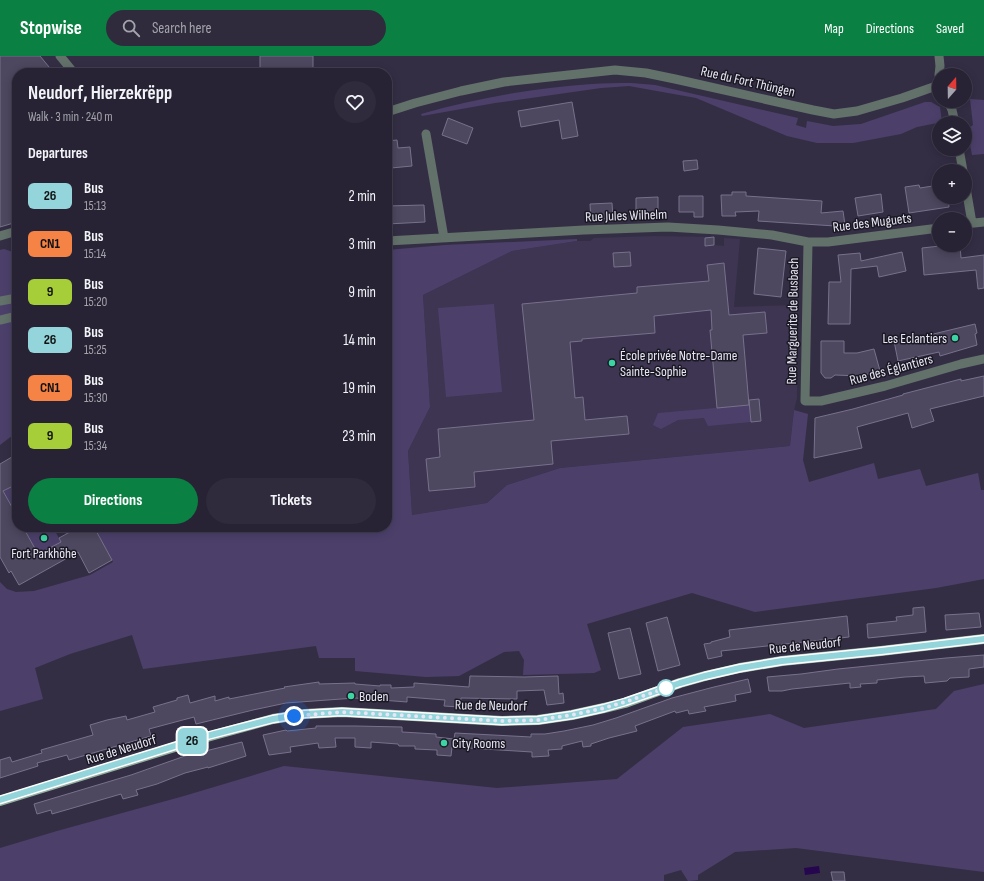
<!DOCTYPE html>
<meta charset="utf-8">
<style>
body{margin:0;font-family:"Sofia Sans Condensed",sans-serif;background:#2f2a3c;color:#f1f3f6;height:100vh;display:flex;flex-direction:column;font-size:15px;white-space:nowrap}
*{box-sizing:border-box;margin:0}
p{font-size:13px;color:#a4a4ac}
.icon{flex:none;width:22px;height:22px;fill:none;stroke:currentColor;stroke-width:2;stroke-linecap:round;stroke-linejoin:round}
.map{position:relative;flex:1;overflow:hidden}
.sheet{position:absolute;left:12px;top:12px;width:380px;height:464px;display:flex;flex-direction:column;background:#272234;border-radius:16px;box-shadow:0 2px 10px #0003,0 0 0 1px #433f4f}
.sheet>*{flex:none}
.badge{padding:0 8px;border-radius:6px;font-size:14px;line-height:26px}
.needle{width:26px;rotate:20deg}
.fabs{position:absolute;left:932px;top:12px;display:grid;gap:8px}
.fabs a{display:grid;place-items:center;width:40px;height:40px;border-radius:50%;background:#272234;box-shadow:0 2px 10px #0003,0 0 0 1px #433f4f;font-size:20px}
.you{position:absolute;width:20px;height:20px;margin:-10px;border:3px solid #fff;border-radius:50%;background:#1a73e8;box-shadow:0 0 0 6px #1a73e833}
.map>.badge{position:absolute;translate:-50% -50%;box-shadow:0 0 0 2px #fff}
h2{padding:0 16px;font-size:15px;line-height:36px}
.round{display:grid;place-items:center;flex:none;width:42px;height:42px;border-radius:21px;background:#2f2a3c}
.summary{display:flex;align-items:center;justify-content:space-between;height:68px;padding:0 16px}
h1{font-size:19px;font-weight:700;line-height:30px}
.primary-button{display:flex;gap:8px;margin-top:auto;padding:8px 16px}
.primary-button a{flex:1;height:46px;border-radius:24px;background:#0b8043;color:#fff;font-size:16px;font-weight:700;line-height:46px;text-align:center}
.primary-button a+a{background:#2f2a3c;color:#f1f3f6}
ul{padding:0;list-style:none}
li{display:flex;align-items:center;gap:12px;height:48px;padding:0 16px}
li div{flex:1}
li b{display:block;font-size:15px}
li em{font-style:normal}
li .badge{min-width:44px;font-weight:700;text-align:center}
header{display:flex;align-items:center;gap:24px;box-sizing:border-box;height:56px;padding:0 20px;background:#0b8043;color:#fff}
header strong{font-size:19px}
nav{display:flex;gap:22px;margin-inline-start:auto;font-size:14px}
.search{width:280px;height:36px;background:#2f2a3c;display:flex;align-items:center;gap:10px;box-sizing:border-box;padding:0 14px;border-radius:22px;color:#a4a4ac;font-size:15px}
.map>svg:first-child{display:block}
.built{fill:#3d3552}
.green{fill:#4c406b}
.water{fill:#26064e}
.building{fill:#4d475f;stroke:#78718c}
.lines{fill:none;stroke-linecap:round;stroke-linejoin:round}
.minor{stroke:#63716b;stroke-width:9}
.primary{stroke:#93afa2;stroke-width:10}
.line-casing{stroke:#fff;stroke-width:9}
.line{stroke:#93d5da;stroke-width:6}
.walk{stroke:#e9e6f5;stroke-width:4;stroke-dasharray:0 7.2}
.poi-dot{fill:#3cd4a4;stroke:#1a1822;stroke-width:1.5}
.stop-dot{fill:#fff;stroke:#93d5da;stroke-width:2}
.labels{text-anchor:middle;stroke-width:3;stroke-linejoin:round;paint-order:stroke}
.street-label{font-size:14px;fill:#e9e6f5;stroke:#1a1822}
.poi-label{font-size:14px;fill:#e9e6f5;stroke:#1a1822;text-anchor:start}
</style>
<header>
<strong>Stopwise</strong>
<div class="search"><svg class="icon" aria-label="search" viewBox="0 0 24 24"><circle cx="10" cy="10" r="6"/><path d="M15 15l6 6"/></svg>Search here</div>
<nav><a>Map</a><a>Directions</a><a>Saved</a></nav>
</header>
<div class="map">
<svg width="984" height="825" viewBox="0 0 984 825">
<rect width="100%" height="100%" fill="#342e45"/>
<path class="built" d="M654,180l60,1v8l10,1v-8l16,1 -6,68 63,-2 1,23 -1,70 -3,12 -4,36 -230,22 -53,17 -20,18 -75,12 -4,-64 22,-44 -7,-112 89,-44 65,-10h13l4,-3z"/>
<path class="green" d="M631,27l24,2 143,33 -2,7 10,3 1,-7 26,5 28,-2 64,-22h6l9,5 2,15 -25,5 -16,7 -48,9h-36l-30,-7 -91,-38 -67,-12 -28,2 -106,15 -73,13 -1,-2c55,-16 113,-26 171,-30 13,-1 26,-1 39,-1z
M970,43l14,1v54l-12,1 -5,-26 6,-4z
M577,183v2l-65,10 -89,44 7,112 -22,44 4,64 75,-12 20,-18 53,-17 230,-22 4,-36 14,4 -5,46 6,22 65,-19 4,16 42,-10 6,17 52,-13 3,17h3v89l-48,9 -181,24 -63,-19 -105,31 14,46 -7,3 -71,2 1,-15 -5,-9 -15,1 -45,24 -33,1 -71,-6v-13h-36l-3,-12 -173,23 -11,-34 -62,19 -35,14 8,31 -43,12v-129l7,7 9,3 18,-1 56,-16 23,-13 -19,-35h293v-277l58,-5z
M4,193l9,3 4,5v175l-17,13v-195z
M494,248l8,88 -56,5 -8,-89z
M750,349l1,17 -43,4 -4,-8 -26,2 -17,9 -8,-4 5,-12z
M17,428v32l-14,-25z
M23,471h30l8,15 -23,12z
M62,471h17l-11,11z
M984,628v188l-188,-24 -61,4 -37,23v5l-10,1 -7,-11 -17,5v6h-664v-33l57,-17 127,-35 100,-30 213,22 120,-9 66,-52 87,-13 34,14 132,-19 18,-18z"/>
<path class="water" d="M819,810l1,7 -15,2 -1,-7z"/>
<path class="building" d="M0,0h40l14,17h-37v149l-17,5z
M260,0h53v17h-53z
M572,46l6,34 -16,3 -3,-19 -38,7 -3,-16z
M448,62l25,10 -6,16 -25,-9z
M397,84l1,8 12,-1 2,19 -21,2 -1,-12 -3,1v-16z
M697,104l1,9 -14,2 -1,-10z
M919,129l1,3 19,-3v12h9l1,10 -40,6 -4,-26z
M732,136h14v4l76,5 -1,12 22,-2 2,14 -10,1 -77,-5 1,-10 -24,1 1,4h-14l-1,-21h11z
M881,138l2,18 -25,4 -3,-18z
M679,140h24v21h-9v-5h-15z
M658,141v18h-22v-17z
M612,147l1,15 -22,2 -1,-16z
M424,149l1,17 -38,2v-18z
M714,181v8l-9,1v-8z
M939,189h21l1,13 23,-3v33l-6,1 -2,-19 -52,5 -2,-27 18,-2z
M758,192l28,3 -5,46 -27,-3z
M630,196l1,14 -17,1 -1,-14z
M902,196l4,19 -27,6 -2,-11 -26,3 -1,55h-22l1,-42h12l-3,-27 22,-2 1,8z
M724,207l5,52 36,-3 2,21 -24,2 6,70 -32,3 -7,-78h2l-1,-20 -57,6 1,17 -73,6v2l-12,1 5,56 8,-1 2,23 42,-4 2,18 -78,7 2,23 -79,8 1,15 -46,4 -3,-32 14,-2 -2,-28 96,-9 -12,-116 115,-11v-6l72,-6 -2,-16z
M975,268l2,9 -2,1 2,11 -37,11 -1,-4 -41,9 -4,-20 31,-5z
M821,285h23v12h13l17,-4 6,22 -20,5 -25,-1 -4,3h-6l-4,-5z
M984,320v20l-54,13 4,12 -22,7 -4,-15 -51,14 5,21 -48,10 1,-40 38,-9 50,-14v-1l58,-15v2z
M759,343l2,22 -10,1 -2,-22z
M17,398v30l-14,7 14,25v11h6l15,27 23,-12 -2,-4 20,-11h15l18,33 -23,13 -11,-21 -59,33 -8,-14 -2,2 -9,-16v-93z
M924,551l2,25 -58,6 -1,-14 30,-3 -1,-4 17,-2v-7z
M979,557l2,14 -35,3 -1,-15z
M847,560l2,21 -128,14 1,5 -14,3 -4,-15 7,-1v-1l19,-5 -1,-7z
M667,561l13,48 -22,6 -12,-48z
M630,572l11,46 -22,5 -11,-46z
M984,599v12l-15,2v8l-19,1 -3,3 -22,2 -1,-7 -19,1 -28,3v3l-17,1 1,3 -11,1v-5l-58,6 -10,2h-13l-2,-14 34,-3 37,-5 108,-11z
M470,620l54,1 34,-1 1,18 4,-1 1,10 -17,2 -3,-15 -27,1v8l-56,-1 -1,9 -16,-1 1,-6 -38,-3v5l-52,-4 -69,5 -33,7 -57,14 -2,-7 -45,12 2,7 -82,24 -2,-5 -30,8 1,3 -38,12v-18l10,-3 2,5 30,-9 -1,-3 52,-15 -3,-10 17,-5 19,-4 1,4 28,-8 -2,-5 24,-7v-2l11,-3 2,8 25,-7v5l14,-4v2l56,-11 -1,-1 35,-5v2l36,-1v1l25,2v-1h11v3l23,-1v-4l55,4z
M748,623l3,13 -16,3 1,6 -32,6 2,4 -17,3 -1,-4 -12,3 -1,-2 -40,15 2,5 -28,7 -18,6v2l-8,1 -1,-6 -20,5v3l-14,1 1,6 -17,1v-5l-80,-5 -1,9 -14,-1v-5l-22,-1v-3h-16l-1,-2 -27,-2v6l-16,-1v-9h-20l1,9 -17,1 -1,-5 -28,4 1,5 -22,3 -6,-20 23,-5 1,1 29,-3v-2h39l47,1v5l34,2v3l18,2 1,-6 76,4v-3h14l19,-3 29,-6 23,-7 56,-20 42,-11z
M242,686l4,14 -38,12v-1l-23,6 -28,11 -21,6 2,5 -15,4 -2,-5 -69,20 -1,-4 -14,4 -3,-10 97,-29 54,-19z
M831,816h13l1,9h-12z"/>
<g class="lines">
<path class="minor" d="M60,0l14,17
M939,0l1,10 -1,9
M948,45l4,9 3,13
M387,56l28,-9 46,-12 43,-9 111,-12 31,3 29,6 138,31 21,4 23,-3 45,-13 37,-13
M426,78l18,104
M959,93l4,22
M965,126l7,41
M965,168l19,-2
M0,180l17,-5
M387,185l197,-11 84,-3 50,3 54,5 36,7h20l111,-14
M808,186l-3,159h16l64,-15 76,-22 23,-5
M0,245l17,-3
M0,264l17,-4"/>
<path class="primary" d="M0,745l207,-64 66,-18 32,-5 37,-2 160,9 36,-1 34,-5 32,-7 21,-5 55,-20 25,-7 35,-8 42,-7 99,-10 103,-12"/>
</g>
<g class="lines">
<defs>
<path id="line" d="M0,744l207,-64 66,-17 32,-5 37,-2 160,9 36,-1 34,-5 32,-7 21,-6 55,-19 25,-7 35,-8 42,-7 99,-10 103,-12"/>
</defs>
<use href="#line" class="line-casing"/>
<use href="#line" class="line"/>
<path class="walk" d="M294,660l48,-4 160,9 36,-1 34,-5 32,-7 21,-6 44,-15 -3,1"/>
</g>
<g class="poi-dot">
<circle cx="955" cy="282" r="4"/>
<circle cx="612" cy="307" r="4"/>
<circle cx="44" cy="482" r="4"/>
<circle cx="351" cy="640" r="4"/>
<circle cx="444" cy="687" r="4"/>
</g>
<circle class="stop-dot" cx="666" cy="632" r="8"/>
<g class="labels">
<g class="street-label">
<text transform="translate(748 25) rotate(13)" y="5">Rue du Fort Thüngen</text>
<text transform="translate(626 159) rotate(-2)" y="5">Rue Jules Wilhelm</text>
<text transform="translate(872 166) rotate(-7)" y="5">Rue des Muguets</text>
<text transform="translate(792 265) rotate(-89)" y="5">Rue Marguerite de Busbach</text>
<text transform="translate(891 313) rotate(-15)" y="5">Rue des Églantiers</text>
<text transform="translate(805 589) rotate(-6)" y="5">Rue de Neudorf</text>
<text transform="translate(491 649) rotate(1)" y="5">Rue de Neudorf</text>
<text transform="translate(121 693) rotate(-17)" y="5">Rue de Neudorf</text>
</g>
<g class="poi-label">
<text x="947" y="287" text-anchor="end">Les Eclantiers</text>
<text x="620" y="304">École privée Notre-Dame<tspan x="620" dy="16">Sainte-Sophie</tspan></text>
<text x="44" y="502" text-anchor="middle">Fort Parkhöhe</text>
<text x="359" y="645">Boden</text>
<text x="452" y="692">City Rooms</text>
</g>
</g>
</svg>
<div class="fabs">
<a><svg class="needle" viewBox="-14 -14 28 28"><path d="M0-13l5 13h-10z" fill="#e53935"/><path d="M0 13l5-13h-10z" fill="#a4a4ac"/></svg></a>
<a><svg class="icon" aria-label="layers" viewBox="0 0 24 24"><path d="M12 4l9 5-9 5-9-5zM3 14l9 5 9-5"/></svg></a>
<a>+</a>
<a>−</a>
</div>
<div class="you" style="left:294px;top:660px"></div>
<b class="badge" style="left:192px;top:685px;background:#93d5da;color:#111">26</b>
<section class="sheet">
<div class="summary"><div><h1>Neudorf, Hierzekrëpp</h1><p>Walk · 3 min · 240 m</p></div><a class="round"><svg class="icon" aria-label="heart" viewBox="0 0 24 24"><path d="M12 20l-8-8c-3-5 5-10 8-4 3-6 11-1 8 4z"/></svg></a></div>
<h2>Departures</h2>
<ul>
<li><span class="badge" style="background:#93d5da;color:#111">26</span><div><b>Bus</b><p>15:13</p></div><em>2 min</em></li>
<li><span class="badge" style="background:#f58345;color:#111">CN1</span><div><b>Bus</b><p>15:14</p></div><em>3 min</em></li>
<li><span class="badge" style="background:#a6ce39;color:#111">9</span><div><b>Bus</b><p>15:20</p></div><em>9 min</em></li>
<li><span class="badge" style="background:#93d5da;color:#111">26</span><div><b>Bus</b><p>15:25</p></div><em>14 min</em></li>
<li><span class="badge" style="background:#f58345;color:#111">CN1</span><div><b>Bus</b><p>15:30</p></div><em>19 min</em></li>
<li><span class="badge" style="background:#a6ce39;color:#111">9</span><div><b>Bus</b><p>15:34</p></div><em>23 min</em></li>
</ul>
<div class="primary-button"><a>Directions</a><a>Tickets</a></div>
</section>
</div>
